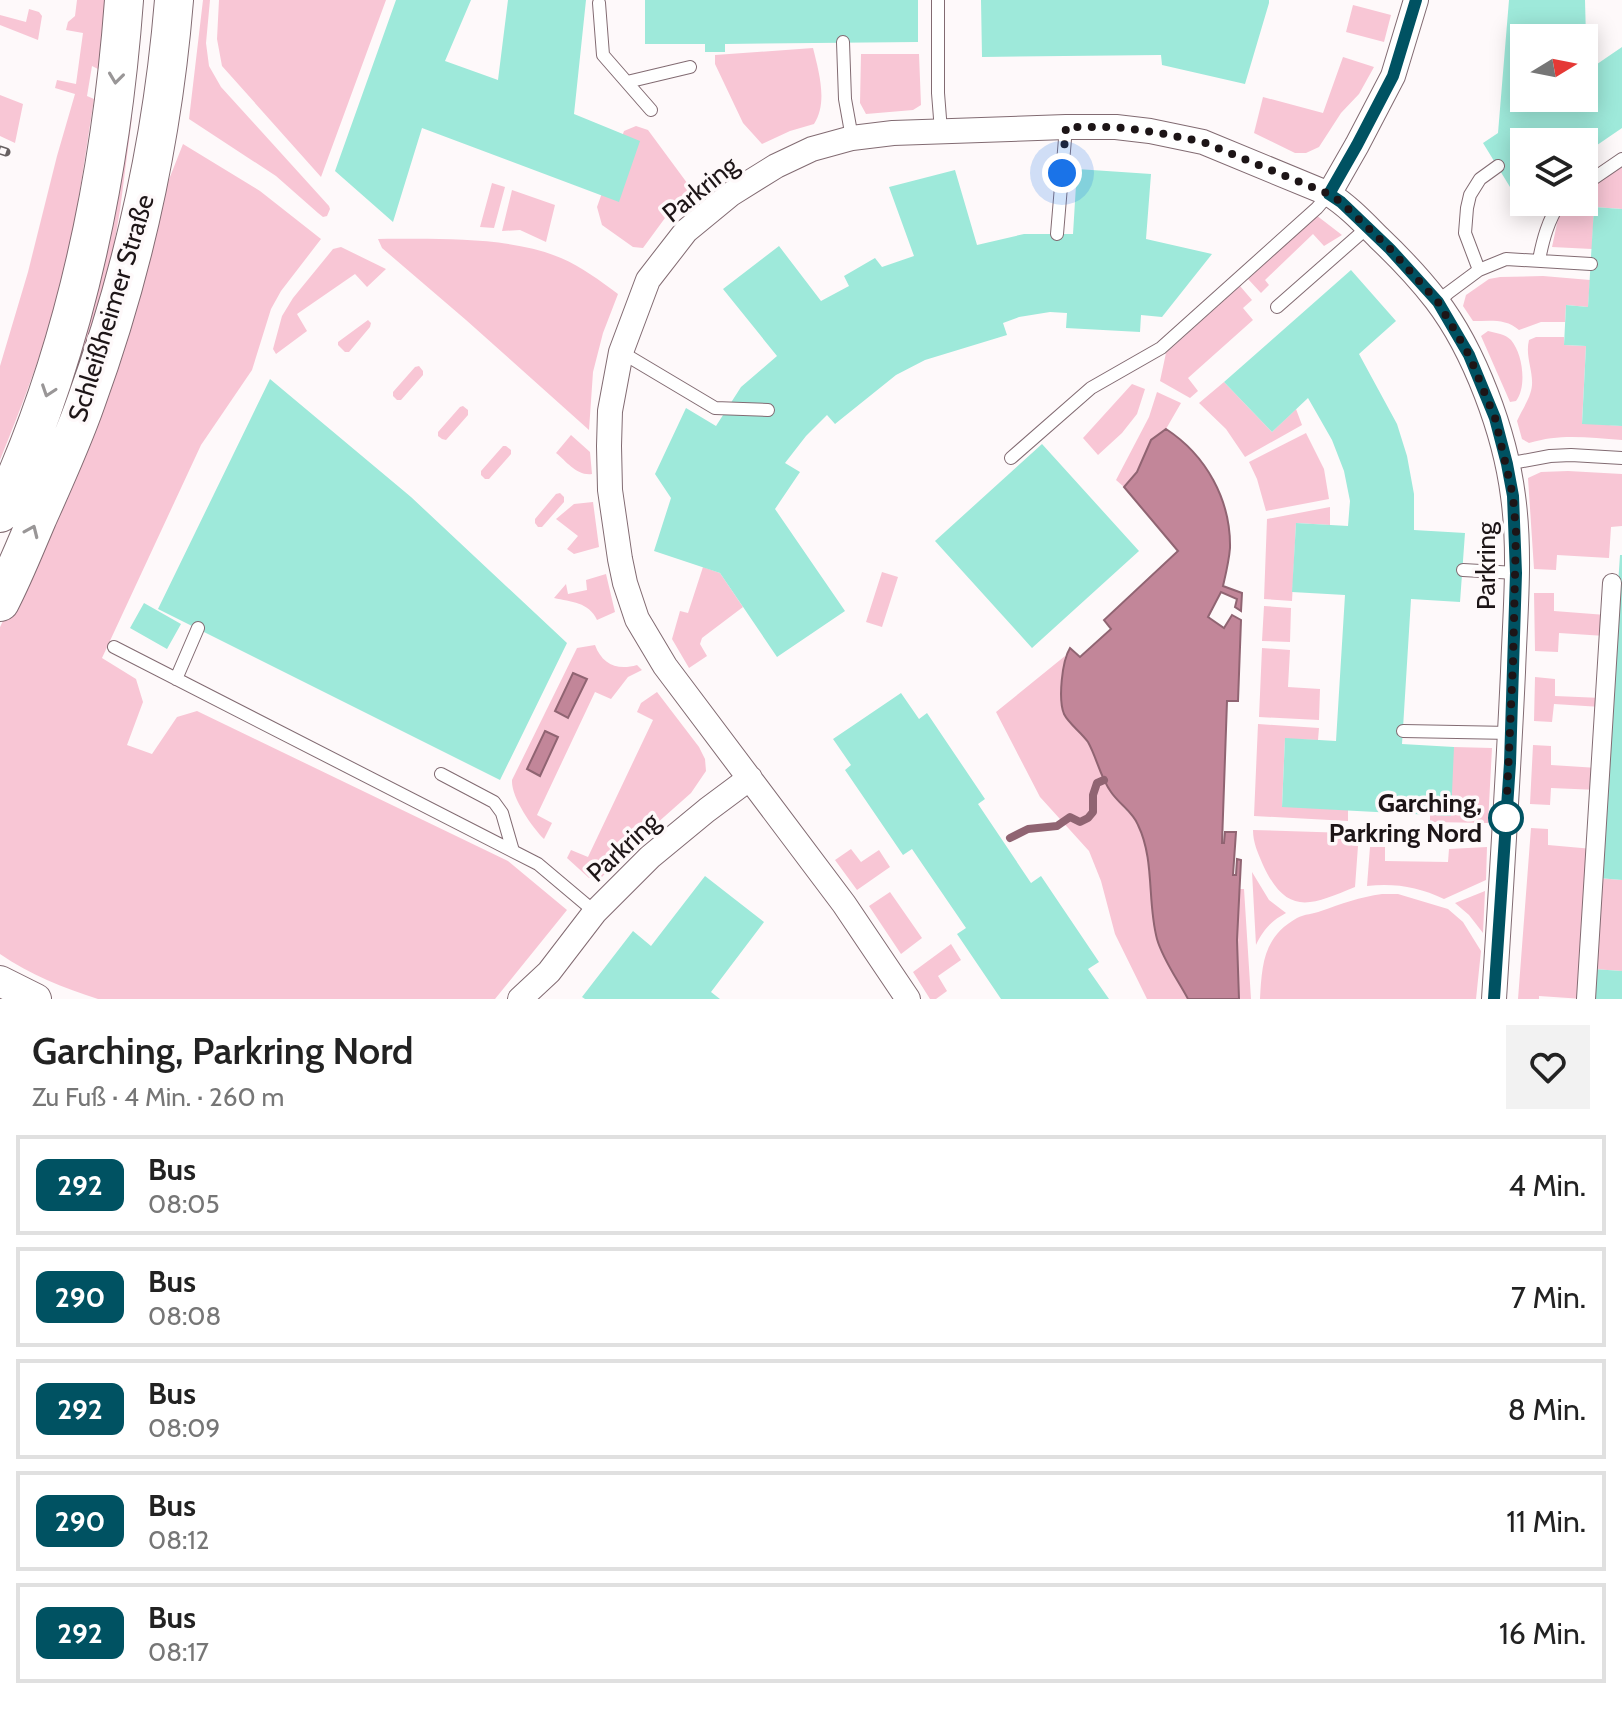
<!DOCTYPE html>
<html lang="de">
<meta charset="utf-8">
<style>
body{margin:0;font-family:Cabin,sans-serif;background:#f2f2f2;color:#222;height:100vh;display:flex;flex-direction:column;font-size:30px;white-space:nowrap}
*{box-sizing:border-box;margin:0}
p{font-size:26px;color:#767676}
.icon{flex:none;width:44px;height:44px;fill:none;stroke:currentColor;stroke-width:2;stroke-linecap:round;stroke-linejoin:round}
.map{position:relative;height:999px;overflow:hidden}
.details{display:flex;flex-direction:column;background:#fff;flex:1}
.details>*{flex:none}
.badge{padding:0 16px;border-radius:12px;font-size:28px;line-height:52px}
.needle{width:52px;rotate:80deg}
.buttons{position:absolute;left:1510px;top:24px;display:grid;gap:16px}
.buttons a{display:grid;place-items:center;width:88px;height:88px;border-radius:0px;background:#fff;box-shadow:0 4px 20px #0003;font-size:40px}
.you{position:absolute;width:40px;height:40px;margin:-20px;border:6px solid #fff;border-radius:50%;background:#1a73e8;box-shadow:0 0 0 12px #1a73e833}
.map>.badge{position:absolute;translate:-50% -50%;box-shadow:0 0 0 4px #fff}
.round{display:grid;place-items:center;flex:none;width:84px;height:84px;border-radius:0px;background:#f2f2f2}
.overview{display:flex;align-items:center;justify-content:space-between;height:136px;padding:0 32px}
h1{font-size:38px;font-weight:600;line-height:60px}
ul{padding:0;list-style:none}
li{display:flex;align-items:center;gap:24px;height:100px;margin:0 16px 12px;padding:0 16px;border:4px solid #e0e0e0;border-radius:0px}
li div{flex:1}
li b{display:block;font-size:30px}
li em{font-style:normal}
li .badge{min-width:88px;font-weight:700;text-align:center}
.map>svg:first-child{display:block}
.green{fill:#f8c6d5}
.water{fill:#c28699;stroke:#906472;stroke-width:2}
.lines{fill:none;stroke-linecap:round;stroke-linejoin:round}
.stream{stroke:#906472;stroke-width:8}
.building{fill:#9ee9da}
.service-casing{stroke:#826b72;stroke-width:14}
.pedestrian-casing{stroke:#826b72;stroke-width:20}
.minor-casing{stroke:#826b72;stroke-width:26}
.tertiary-casing{stroke:#826b72;stroke-width:32}
.primary-casing{stroke:#826b72;stroke-width:40}
.service{stroke:#fff;stroke-width:12}
.pedestrian{stroke:#fff;stroke-width:18}
.minor{stroke:#fff;stroke-width:24}
.tertiary{stroke:#fff;stroke-width:30}
.primary{stroke:#fff;stroke-width:38}
.rail-casing{stroke:#676061;stroke-width:9}
.rail{stroke:#fef9fa;stroke-width:6;stroke-dasharray:18;stroke-linecap:butt}
.oneway{stroke:#999697}
.line-casing{stroke:#fff;stroke-width:18}
.line{stroke:#005262;stroke-width:12}
.walk{stroke:#1d1517;stroke-width:8;stroke-dasharray:0 14.4}
.stop-dot{fill:#fff;stroke:#005262;stroke-width:4}
.labels{text-anchor:middle;stroke-width:7;stroke-linejoin:round;paint-order:stroke}
.street-label{font-size:26px;fill:#1d1517;stroke:#fef9fa}
.stop-label{font-size:26px;font-weight:bold;fill:#1d1517;stroke:#fef9fa;text-anchor:end}
</style>
<div class="map">
<svg width="1622" height="999" viewBox="0 0 1622 999">
<rect width="100%" height="100%" fill="#fef9fa"/>
<path class="green" d="M77,0h29l-6,70 -8,-4 -5,30 7,3c-11,70 -20,143 -40,211 -15,51 -34,101 -54,150v-94l28,-94 29,-116 18,-62 -20,-6 2,-8 19,4 7,-51 -17,-3 2,-8 7,-6z
M203,0h7l-4,43 3,23 12,21 108,119 1,3 -3,7 -4,1 -5,-4 -42,-37 -87,-57z
M219,0h167l-65,177 -99,-111 -5,-27z
M1353,5l38,10 -7,27 -38,-10z
M29,9l10,3 3,4 -4,24 -38,-15v-10l26,7z
M813,48c6,24 15,55 1,76l-24,7 -28,13 -19,-21 -28,-59v-9z
M861,54h58l2,51 -8,5 -47,4 -6,-11z
M1343,57l31,10 -15,27 -18,19 -22,34 -13,6h-11l-41,-20 9,-36 60,16z
M0,95l23,9 -8,39 -15,-7z
M129,116l3,1 -12,93 -10,58 -38,128 -7,-2z
M636,126l12,4 45,61 -28,27 -22,30 -10,-1 -31,-22 -5,-18 27,-76z
M183,144l77,47 61,48 -40,52 -10,18 -19,61 -51,75 -99,213 34,21 7,23 -16,43 25,9 25,-37 20,-6 311,150 59,49 -72,89h-397c-34,-11 -68,-24 -98,-45v-327l22,-45 144,-395z
M1622,167v42l-28,-2 -2,42 -40,-2 7,-33 11,-12h14v-10z
M492,183l13,4 -11,41 -14,-1z
M512,190l43,15 -9,37 -26,-12 -18,1z
M1316,215l26,20 -18,11 -11,-12 -48,46 4,5 -8,8 -13,-14z
M378,239c56,0 131,-3 183,19 21,9 38,22 57,36l-15,39 -10,39 -4,58 -123,-110 -84,-72z
M341,247l45,22 -19,18 -12,-13 -58,40 10,17 -31,23 -3,-5 9,-33 11,-18 40,-49z
M1543,276l47,4 -2,27 -22,-2 -1,17h-24l-22,8c-13,-12 -30,-9 -46,-9l-10,-15 3,-11 23,-16 11,-2z
M1240,286l12,14 -9,8 10,12 -65,58 10,13 -8,7 -30,-17 6,-28z
M368,320l3,3 -1,4 -21,25h-4l-7,-7v-3z
M1488,331c8,2 17,3 23,9 12,14 16,47 5,61l-6,1 -29,-66z
M1536,337h28v8l22,1 -4,77 40,3v14c-33,-2 -60,-7 -93,3l-7,-4 -5,-18c5,-12 14,-23 15,-36 1,-15 -7,-29 -3,-45z
M419,366l4,5v4l-22,25h-4l-4,-4v-4l22,-25z
M1224,382l48,50 24,-23 6,16 -57,32 -19,-28 -27,-26z
M1132,384l13,5 -8,25 -15,19 -24,22 -15,-17z
M1157,392l24,11 -15,26 -15,11 -14,32 -13,15 -8,-7 33,-63z
M463,406l5,4v5l-22,25 -4,-1 -4,-3v-4l22,-25z
M1306,433l18,36 5,30 -63,12 -9,-32 -8,-17z
M571,435l19,17 2,22c-15,2 -25,-12 -36,-21z
M503,446h3l5,4v4l-22,25h-4l-4,-4v-4z
M1568,471l54,3v52l-11,1 -2,31 -52,-3 -1,15 -22,-1 -6,-91 13,-6z
M560,493l4,4v5l-22,25h-4l-3,-4v-4l21,-25z
M593,502l6,45 -25,7 -7,-5 11,-13 -22,-17 18,-15z
M1330,507v18l-34,-2 -4,78 -28,-2 3,-80z
M703,567l17,6 23,34 -41,31 -2,6 7,12 -18,12 -17,-29 8,-28 8,2z
M882,572l16,5 -16,50 -16,-5z
M606,574l9,38 -18,8c-8,-18 -26,-18 -43,-22l12,-14 2,10 19,-4 -1,-10z
M1534,593h20v18l52,4 -1,21 -46,-3 -1,19 -23,-1z
M1264,606l27,2 -1,34 -28,-1z
M595,645c7,19 22,26 42,20l5,5 -14,7 -17,22 -16,-7 -58,123 15,8 -8,16c-12,-12 -33,-42 -32,-59l65,-132z
M1262,648l28,2 -2,37 32,2 -1,31 -60,-3z
M1065,656l-4,39 3,19 24,28 16,38 20,28 13,13 8,20 3,22 5,54 5,25 30,57h-41l-32,-65 -14,-53 -12,-30 -49,-54 -44,-85z
M1535,677l20,2v17l47,2 -1,9 -47,-3 -2,18 -18,-1z
M657,692l42,55 6,12 1,12 -15,22 -53,47 -38,39 -11,-1 -22,-20 4,-8 17,7 65,-137 -16,-8 4,-9z
M1258,724l61,4 -1,12 -33,-1 -3,67 66,4v11l-94,-5z
M1533,745l18,1v19l47,3v22l-47,-2 -1,17 -20,-1z
M1454,747l38,1 -4,75 -58,-1v-7z
M1531,828l17,1v16l45,4 -10,150 -44,-3v3h-21z
M1253,830l95,3 -1,12 11,1 -3,41c-44,18 -68,30 -92,-22 -5,-12 -10,-22 -10,-35z
M1370,847h15v14l63,1 1,-13 38,-2 -1,33 -42,19c-25,-12 -49,-16 -77,-13z
M851,849l10,13 18,-12 11,17 -33,23 -22,-30z
M1252,872l17,28 17,13c-15,8 -23,17 -30,32z
M1598,878l24,2v91l-29,-2z
M1239,889h5l7,110h-12l-2,-59z
M1485,891l-2,42 -14,-18 -14,-12z
M890,892l32,46 -21,16 -32,-48z
M1382,894h16l50,15 15,13 18,29 -5,48h-216c2,-34 3,-62 37,-81 7,-4 17,-4 24,-7 20,-7 39,-14 61,-17z
M951,944l10,16 -23,16 9,15 -11,8h-6l-17,-27z"/>
<path class="water" d="M1166,429c40,26 65,71 64,119 -1,13 -4,25 -7,38l19,7 -1,18 -6,-4 2,-8 -16,-7 -13,25 16,11 8,-13 9,5 -3,81h-11l-5,142h2l1,-11h11l-3,43h3l1,-16 4,1 -4,80 2,59h-51c-10,-19 -25,-39 -31,-60 -10,-37 -2,-79 -19,-114 -5,-13 -19,-21 -27,-33 -11,-15 -14,-34 -23,-50 -7,-10 -19,-18 -24,-28 -6,-15 -2,-53 6,-66l10,9 31,-28 -7,-9 74,-69 -54,-64 13,-15 14,-32z
M573,673l14,6 -19,39 -13,-7z
M545,731l13,6 -18,39 -13,-7z"/>
<g class="lines">
<path class="stream" d="M1010,838l18,-9 29,-3 13,-9 10,5 8,-4 5,-6v-17l4,-12 7,-3"/>
</g>
<path class="building" d="M396,0h75l-26,61 53,19 10,-80h78l-12,114 66,27 -21,61 -197,-74 -29,94 -58,-51z
M645,0h273v42l-193,2v8h-20v-8h-60z
M981,0h288v3l-24,81 -83,-19 -1,-10 -179,2z
M1509,0h76l1,38h-62v60h60v-25l38,-26v81l-38,26v-12h-60v54l-6,4 -35,-57 15,-10z
M1077,169l74,5 -5,65 66,15 -50,63 -21,-2 -1,17 -74,-4 1,-15 -17,-1 -31,5 -16,6 4,12 -82,25 -29,15 -61,49 -8,-9 -21,21 -21,27 15,9 -25,37 70,102 -68,46 -57,-84 -66,-22 17,-53 -16,-24 31,-66 30,18 25,-39 36,-31 -54,-67 56,-43 42,55 28,-15 -5,-10 31,-18 7,9 32,-11 -25,-69 66,-17 22,75 47,-11h49z
M1594,207l28,2v217l-40,-2 4,-78 -22,-1 2,-40 22,2z
M1351,270l45,51 -37,33 38,70 10,32 7,38v36l51,3 -5,69 -49,-3 -9,145 52,3 -3,69 -169,-9 3,-69 51,3 9,-146 -53,-3 4,-69 52,3 2,-25 -6,-30 -12,-31 -24,-42 -36,34 -48,-50z
M270,379l141,118 156,146 -67,137 -342,-171z
M1042,444l97,107 -107,97 -97,-107z
M1620,555h2v325l-24,-2z
M144,603l37,21 -14,25 -37,-21z
M901,693l18,26 8,-6 58,86 -7,5 53,79 10,-7 58,86 -11,7 21,30h-108l-44,-65 9,-6 -54,-79 -9,6 -58,-85 6,-5 -18,-26z
M705,876l59,46 -53,70 9,7h-135l-3,-2 51,-66 18,15z
M1593,969l29,2v28h-31z"/>
<g class="lines">
<defs>
<path id="service" d="M938,0v93l3,38
M599,3l4,52 48,55
M843,42l2,57 7,39
M627,82l63,-15
M1584,185l38,-26
M1057,234l9,-107
M1539,260c4,-21 9,-39 21,-58
M1479,270l-14,-37 2,-25 3,-13 10,-16 18,-13
M1438,302l10,-9 31,-23 27,-11 85,5
M1277,307l91,-80
M621,352l94,56 53,2
M1011,458l80,-70 70,-40 156,-140 12,-14
M1507,464l43,-8 21,-1 51,3
M1463,570l53,3
M114,647l424,217 57,48
M176,679l22,-51
M1403,731l108,2
M441,774l53,28 8,11 11,38"/>
<path id="pedestrian" d="M1586,999l26,-416"/>
<path id="minor" d="M1329,194l28,-49 36,-69 23,-76
M520,999l29,-27 46,-60 55,-55 57,-47 43,-32
M908,999l-64,-95 -179,-238 -28,-47 -12,-36 -5,-24 -10,-69 -1,-44 1,-35 11,-59 27,-72 38,-49 45,-37 45,-28 36,-17 40,-11 41,-5 173,-6h50l34,4 53,11 126,52c19,12 34,28 50,44 20,19 40,40 57,62 39,51 69,133 77,196 8,58 2,118 0,176 -5,109 -12,218 -19,327"/>
<path id="tertiary" d="M0,981l36,18"/>
<path id="primary" d="M0,513c75,-161 111,-337 124,-513
M0,602c14,-27 25,-55 37,-83 17,-38 35,-77 49,-117 47,-129 77,-266 88,-402"/>
</defs>
<use href="#service" class="service-casing"/>
<use href="#pedestrian" class="pedestrian-casing"/>
<use href="#minor" class="minor-casing"/>
<use href="#tertiary" class="tertiary-casing"/>
<use href="#primary" class="primary-casing"/>
<use href="#service" class="service"/>
<use href="#pedestrian" class="pedestrian"/>
<use href="#minor" class="minor"/>
<use href="#tertiary" class="tertiary"/>
<use href="#primary" class="primary"/>
<defs>
<path id="rail" d="M0,150l6,2"/>
</defs>
<use href="#rail" class="rail-casing"/>
<use href="#rail" class="rail"/>
</g>
<defs><path id="oneway-chevron" d="M-2-3.5L2.5 0L-2 3.5" fill="none" stroke-width="1.6" stroke-linecap="round" stroke-linejoin="round" transform="scale(2)"/></defs>
<g class="oneway">
<use href="#oneway-chevron" transform="translate(116 78) rotate(97)"/>
<use href="#oneway-chevron" transform="translate(48 391) rotate(109)"/>
<use href="#oneway-chevron" transform="translate(32 531) rotate(-66)"/>
</g>
<g class="lines">
<defs>
<path id="line" d="M1416,0l-23,76 -36,69 -28,49 12,8 49,47 48,53 31,53 26,63 12,46 6,32 3,77 -6,190 -16,236"/>
</defs>
<use href="#line" class="line-casing"/>
<use href="#line" class="line"/>
<path class="walk" d="M1062,173l4,-46h50l44,6 43,9 126,52 12,8 49,47 48,53 31,53 26,63 18,78 3,36 -3,131 -7,155"/>
</g>
<circle class="stop-dot" cx="1506" cy="818" r="16"/>
<g class="labels">
<g class="street-label">
<text transform="translate(700 189) rotate(-39)" y="9">Parkring</text>
<text transform="translate(111 308) rotate(-73)" y="9">Schleißheimer Straße</text>
<text transform="translate(1486 566) rotate(-90)" y="9">Parkring</text>
<text transform="translate(623 847) rotate(-43)" y="9">Parkring</text>
</g>
<g class="stop-label">
<text x="1482" y="812">Garching,<tspan x="1482" dy="30">Parkring Nord</tspan></text>
</g>
</g>
</svg>
<div class="buttons">
<a><svg class="needle" viewBox="-14 -14 28 28"><path d="M0-13l5 13h-10z" fill="#e53935"/><path d="M0 13l5-13h-10z" fill="#767676"/></svg></a>
<a><svg class="icon" aria-label="layers" viewBox="0 0 24 24"><path d="M12 4l9 5-9 5-9-5zM3 14l9 5 9-5"/></svg></a>
</div>
<div class="you" style="left:1062px;top:173px"></div>
</div>
<section class="details">
<div class="overview"><div><h1>Garching, Parkring Nord</h1><p>Zu Fuß · 4 Min. · 260 m</p></div><a class="round"><svg class="icon" aria-label="heart" viewBox="0 0 24 24"><path d="M12 20l-8-8c-3-5 5-10 8-4 3-6 11-1 8 4z"/></svg></a></div>
<ul>
<li><span class="badge" style="background:#005262;color:#fff">292</span><div><b>Bus</b><p>08:05</p></div><em>4 Min.</em></li>
<li><span class="badge" style="background:#005262;color:#fff">290</span><div><b>Bus</b><p>08:08</p></div><em>7 Min.</em></li>
<li><span class="badge" style="background:#005262;color:#fff">292</span><div><b>Bus</b><p>08:09</p></div><em>8 Min.</em></li>
<li><span class="badge" style="background:#005262;color:#fff">290</span><div><b>Bus</b><p>08:12</p></div><em>11 Min.</em></li>
<li><span class="badge" style="background:#005262;color:#fff">292</span><div><b>Bus</b><p>08:17</p></div><em>16 Min.</em></li>
</ul>
</section>
